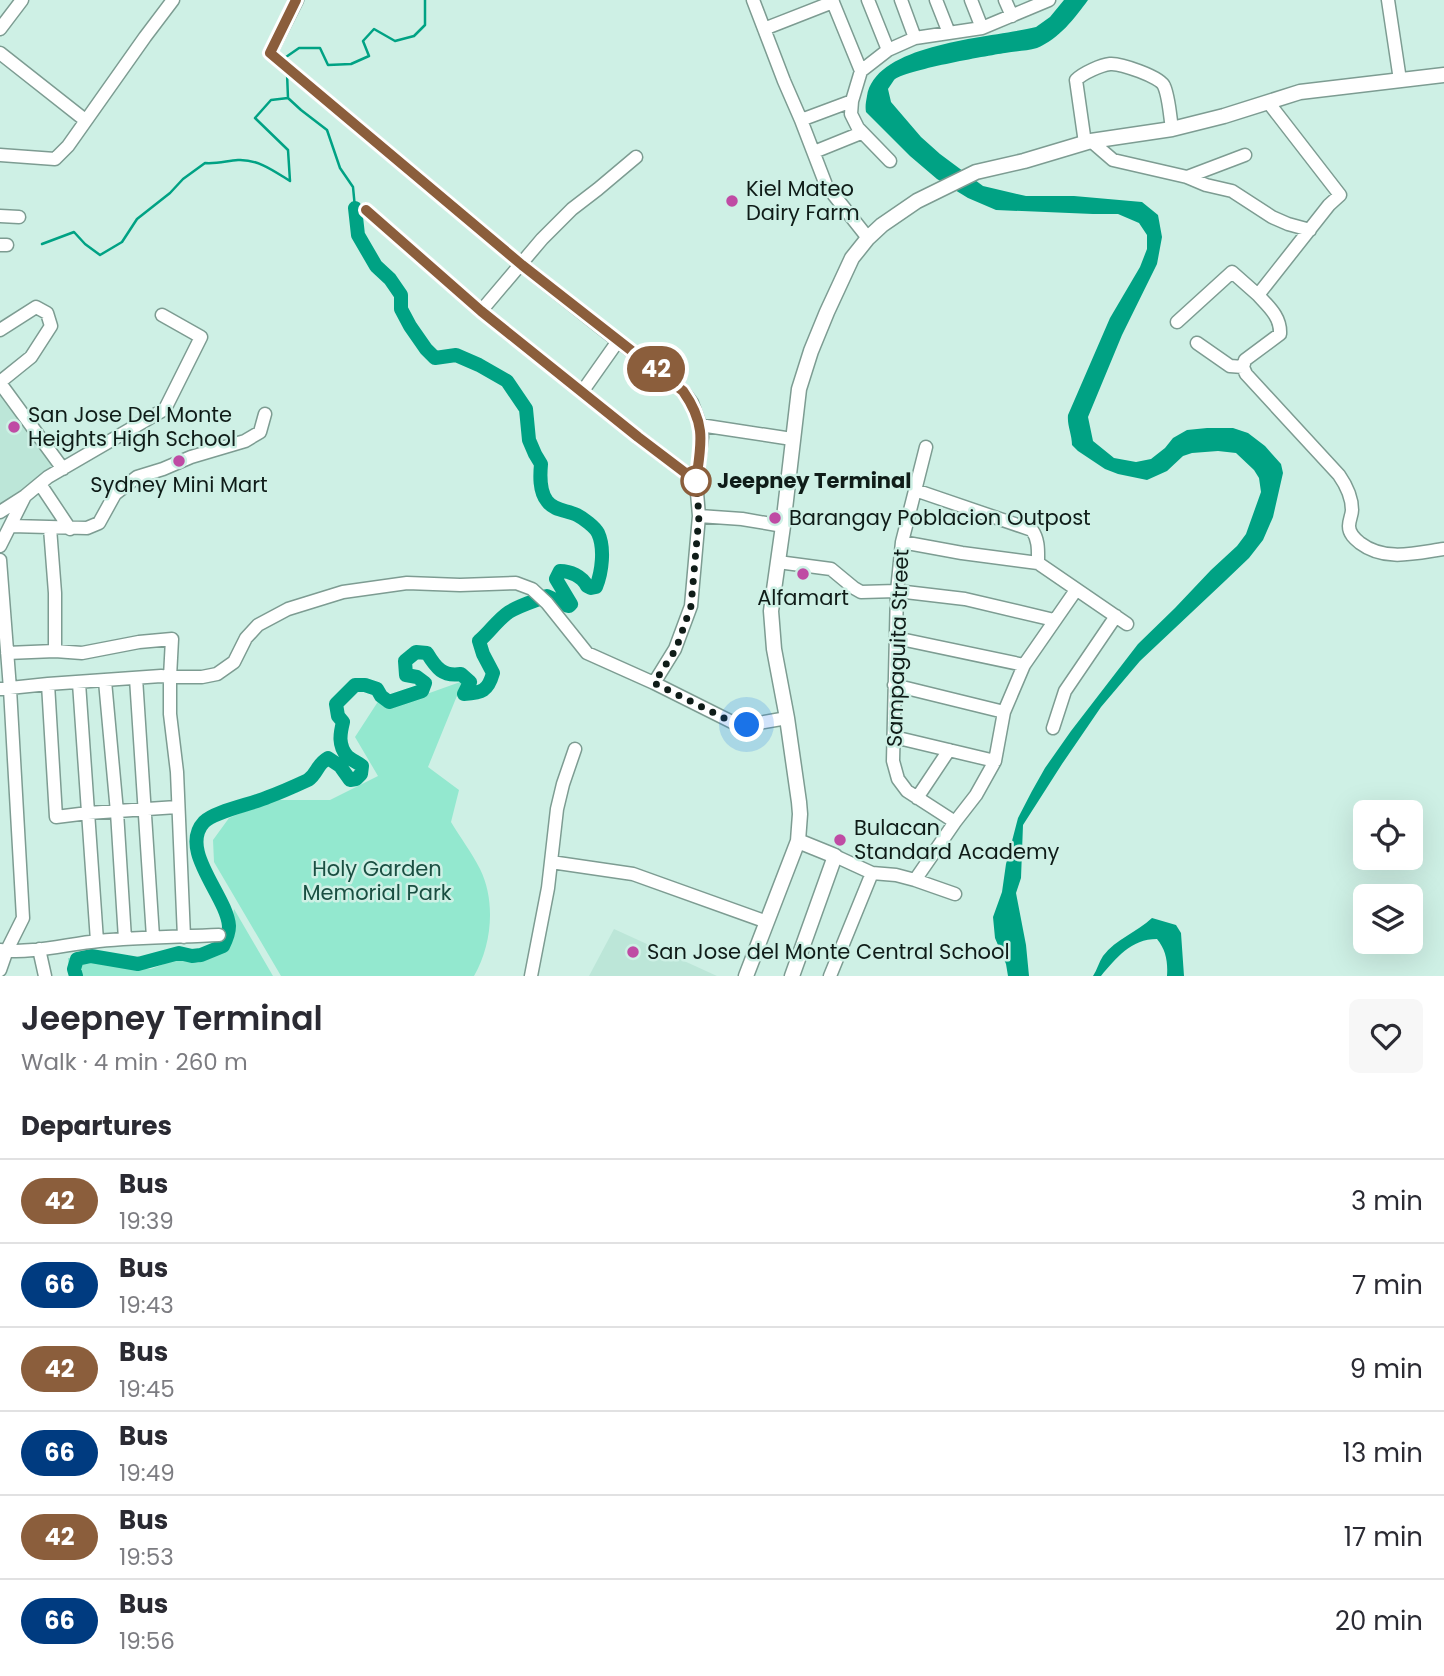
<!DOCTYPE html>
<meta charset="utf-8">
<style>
body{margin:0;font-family:Poppins,sans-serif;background:#f7f7f7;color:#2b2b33;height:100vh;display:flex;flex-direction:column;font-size:26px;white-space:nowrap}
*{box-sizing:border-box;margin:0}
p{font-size:23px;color:#7c7c81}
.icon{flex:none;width:38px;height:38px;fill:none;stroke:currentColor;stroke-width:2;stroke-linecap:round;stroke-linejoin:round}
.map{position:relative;height:976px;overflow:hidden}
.panel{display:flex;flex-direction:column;background:#fff;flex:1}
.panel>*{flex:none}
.badge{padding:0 14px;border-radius:23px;font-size:24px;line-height:46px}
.controls{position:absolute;left:1353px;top:800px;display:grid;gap:14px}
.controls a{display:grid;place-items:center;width:70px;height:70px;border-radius:10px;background:#fff;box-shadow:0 7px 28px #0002;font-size:35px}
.you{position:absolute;width:35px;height:35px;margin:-18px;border:5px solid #fff;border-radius:50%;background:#1a73e8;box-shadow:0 0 0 10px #1a73e833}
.map>.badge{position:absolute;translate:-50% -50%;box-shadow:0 0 0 4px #fff}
h2{padding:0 21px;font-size:26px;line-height:63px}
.round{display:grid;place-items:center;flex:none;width:74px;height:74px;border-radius:10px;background:#f7f7f7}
.overview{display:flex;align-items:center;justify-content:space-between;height:119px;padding:0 21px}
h1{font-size:33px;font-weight:600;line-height:52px}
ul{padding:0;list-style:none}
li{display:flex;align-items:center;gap:21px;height:84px;padding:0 21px;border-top:2px solid #e1e1e2}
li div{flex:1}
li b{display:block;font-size:26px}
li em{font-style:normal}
li .badge{min-width:77px;font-weight:700;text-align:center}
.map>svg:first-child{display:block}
.built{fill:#bce6d8}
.green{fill:#93e8cf}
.water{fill:#00a284}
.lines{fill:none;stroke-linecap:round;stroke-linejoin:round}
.stream{stroke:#00a284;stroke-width:2.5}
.river{stroke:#00a284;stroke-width:14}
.minor-casing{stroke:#7d9c92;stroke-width:15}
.major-casing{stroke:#7d9c92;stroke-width:17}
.minor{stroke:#fff;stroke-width:12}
.major{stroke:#fff;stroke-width:14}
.line-casing{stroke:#fff;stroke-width:16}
.line{stroke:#8b5e3c;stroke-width:10}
.walk{stroke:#0f1c18;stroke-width:7;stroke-dasharray:0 12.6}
.poi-dot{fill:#bf4ba4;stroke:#cef0e5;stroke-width:2.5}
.stop-dot{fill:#fff;stroke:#8b5e3c;stroke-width:3.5}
.labels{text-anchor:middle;stroke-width:5;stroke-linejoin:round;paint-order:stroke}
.poi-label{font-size:21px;fill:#0f1c18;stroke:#cef0e5;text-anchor:start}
.stop-label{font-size:21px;font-weight:bold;fill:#0f1c18;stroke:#cef0e5;text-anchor:start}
.street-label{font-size:21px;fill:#0f1c18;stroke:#cef0e5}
.park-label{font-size:21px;fill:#1a4f42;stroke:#cef0e5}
</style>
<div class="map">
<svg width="1444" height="976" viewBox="0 0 1444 976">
<rect width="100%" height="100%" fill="#cef0e5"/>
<path class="built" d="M0,389l55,76 -48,37 -7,1z
M614,929l103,47h-128z"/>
<path class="green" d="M463,681l-35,86 31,23 -8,32c9,15 21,31 29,47 16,32 12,76 -6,107h-193l-67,-114 -1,-22 16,-22 43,-18h58l48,-24 -23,-39 24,-37 14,6z
M234,909l39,67h-204l-1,-18 23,1 31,9 29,1 13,-5 8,-8 26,7 29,-13z"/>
<path class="water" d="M1064,0h24c-13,18 -29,39 -51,48 -10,3 -22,3 -32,5 -19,3 -100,17 -111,27 -2,3 -4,6 -6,9l3,13 30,35 19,17 43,32 43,10h48l68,6 16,13 4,22 -5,27 -35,71 -34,82 5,24 21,17 22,4 15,-3 14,-11 8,-10 14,-8 20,-2h26l15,5 17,13 16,18 2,9 -10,44 -10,23 -14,18 -23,22 -86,81 -39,46 -39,57 -39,61 -2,53 -5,15 10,52 3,31h-21l-2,-12 -11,-26 -2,-21 9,-25 4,-28 12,-46 14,-27 13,-23 26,-37 67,-87 37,-36 36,-38 26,-24 9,-12 15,-42 -2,-14 -5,-8 -18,-17 -18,-2 -26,2 -9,3 -16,15 -20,9 -29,-6 -13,-5 -27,-18 -6,-6c0,-11 -5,-19 -4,-30l42,-97 30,-51 7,-18v-14l-8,-12 -21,-9h-25l-97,-4 -28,-12 -31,-19 -27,-23 -44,-44c-1,-6 0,-10 1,-16 9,-54 126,-58 169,-69l14,-10z
M1152,918l24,7 5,8 3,43h-17c1,-14 -1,-26 -10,-37 -26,0 -41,19 -56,37h-8c4,-6 6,-14 10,-20 13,-17 34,-24 49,-38z"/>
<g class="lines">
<path class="stream" d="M286,60v-3l13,-9h21l8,17 23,-1 18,-8 -6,-15 11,-12 21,12 19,-5 11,-11v-25
M288,98l13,12 26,20 13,38 13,19 2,21
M42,244l32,-12 11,12 15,11 22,-13 15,-23 33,-26 13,-14 22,-16c12,1 21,-2 33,-3 20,-1 36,11 52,21l-2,-31 -33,-32 16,-18 17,-2 -1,-25"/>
<path class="river" d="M76,976l-2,-7 3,-10 14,-3 47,8 41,-11 13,3 9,-1 22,-9c3,-6 6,-13 6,-20 -2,-30 -51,-76 -25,-104 11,-11 49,-18 64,-25 14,-5 27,-11 40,-17 10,-7 8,-15 20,-22l12,8 10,14 6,-1 5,-5 1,-8c-5,-4 -11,-6 -15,-10 -9,-11 -7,-22 -4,-34l-5,-6 -2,-12 19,-19h10l12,4 4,7 8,6 33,-11 3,-8 -8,-6 -11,-2 -1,-14 11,-9 11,1c9,15 16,24 34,21l9,8 -6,12c18,-1 24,-3 29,-21l-10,-19 -4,-13c11,-9 18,-21 30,-29 11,-7 26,-11 38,-16 8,3 14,9 22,10l2,-2 -15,-25 4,-8c10,0 22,5 27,15l4,2 5,-1c6,-15 9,-39 2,-54 -3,-6 -15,-15 -21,-18 -10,-5 -23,-4 -30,-14 -8,-10 -7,-26 -6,-37l-6,-10 -6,-14 -3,-31 -19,-28 -28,-16 -23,-10 -21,3 -9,-9 -16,-23 -9,-17v-14l-11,-16 -14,-13 -18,-31 -3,-27"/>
<defs>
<path id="minor" d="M297,0l-27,53 252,212 96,76 55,41 10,9 9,12 8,22 2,12 -6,44 3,35 -8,90 -16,43 -21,34
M753,0l31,81 17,39
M832,0l29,71
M868,0l20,50
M901,0l14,38
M936,0l13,33
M971,0l11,28
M1005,0l7,16
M1388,0l12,80
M0,29l22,-29
M764,29l69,-27
M0,53l85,67
M852,101l-1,13 7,14 32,33
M1268,102l72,93 -11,10 -71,90c11,12 23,22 22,39l-35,26 -2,7 3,7 93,101c7,10 13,21 13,35 0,5 -3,10 -3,16 0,8 6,13 11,17 25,19 56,10 84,6
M1091,141l22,19 74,17 19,8 26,6 40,26 16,7 22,6
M1085,143l-9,-63c7,-7 25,-15 34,-16 10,-1 51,13 54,22 5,11 6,30 8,43
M814,152l47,-19
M0,155l55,4 13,-13 77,-109 28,-37
M1187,177l58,-22
M366,210l115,101 157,126 58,44
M0,216l19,1
M868,238l-42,-53 -25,-65 51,-19 9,-30 27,-21 27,-12 67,-10 67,-28
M0,245h7
M481,311l61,-72 30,-30 26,-20 38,-32
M1177,322l55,-50 26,23
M0,330l36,-23 11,6 4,13 -20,31 -31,25
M1197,343l33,23 13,1
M0,383l63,86
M582,392l36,-51
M700,425l92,14
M926,447l-24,95 -5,49 -4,170 5,18 9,12 48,31
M40,484l30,45
M915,490l117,40c7,10 6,21 6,33
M0,512l25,-16 23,-19 117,-68 36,-72 -39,-22
M699,516l43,3 41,7
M11,526l76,2 12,-5 16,-29 22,-17 26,-8 28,-12 54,-16 15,-9 5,-18
M50,528l5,65v58
M902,542l60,11 76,10 89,61
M0,546l25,-50
M0,560l10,129 13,229 -16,32 -7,20
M778,562l53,7 23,19 7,4 36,-1 68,8 89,21
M896,638l128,27
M7,653l48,-2 27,2 57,-11 33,-3 -2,38v37l7,58 7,165
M136,678l17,259
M105,681l12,131 8,127
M79,683l18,258
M48,684l8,133 32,-4 89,-6
M894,685l110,27
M0,689l48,-5 113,-8 9,1h32l15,-3 17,-12 12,-24 12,-13 30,-16 55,-17 64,-9 53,2 56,-2 16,6 15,14 40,50 67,30 82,41 11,1 40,-7
M1053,728l12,-37 51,-75
M894,737l101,24
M917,798l32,-48
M835,856l37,17 24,2 19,5 40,14
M551,862l82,12 134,48
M915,880l40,-58 21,-27 19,-34 9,-49 20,-47 52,-75
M39,949l6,27
M0,950c32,4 67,-6 99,-9 40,-4 80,-4 120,-6
M531,976l17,-88 9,-79 6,-25 12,-35
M830,976l42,-103"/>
<path id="major" d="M746,976l52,-135 2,-27 -1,-12 -12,-84 -13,-69 -3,-38 12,-85 16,-137 12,-38 16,-39 25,-54 16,-20 14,-13 35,-24 59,-29 48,-11 67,-20 81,-12 52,-13 76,-24 144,-17
M792,976l43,-120 -37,-15"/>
</defs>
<use href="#minor" class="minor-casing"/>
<use href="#major" class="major-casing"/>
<use href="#minor" class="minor"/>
<use href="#major" class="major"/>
</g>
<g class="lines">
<defs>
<path id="line" d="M296,0l-26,53 252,212 161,126c24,34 18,53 13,90l-58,-44 -157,-126 -115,-101"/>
</defs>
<use href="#line" class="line-casing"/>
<use href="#line" class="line"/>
<path class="walk" d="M696,481l3,35 -8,90 -15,43 -22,34 82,41 11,1"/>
</g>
<g class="poi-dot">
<circle cx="732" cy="201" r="7"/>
<circle cx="14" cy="427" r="7"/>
<circle cx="179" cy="461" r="7"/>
<circle cx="775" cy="518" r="7"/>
<circle cx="803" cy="574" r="7"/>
<circle cx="840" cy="840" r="7"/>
<circle cx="633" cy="952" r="7"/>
</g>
<circle class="stop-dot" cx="696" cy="481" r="14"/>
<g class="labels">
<g class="poi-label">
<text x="746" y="196">Kiel Mateo<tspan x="746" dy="24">Dairy Farm</tspan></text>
<text x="28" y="422">San Jose Del Monte<tspan x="28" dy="24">Heights High School</tspan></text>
<text x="179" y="492" text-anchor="middle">Sydney Mini Mart</text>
<text x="789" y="525">Barangay Poblacion Outpost</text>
<text x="803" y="605" text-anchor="middle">Alfamart</text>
<text x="854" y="835">Bulacan<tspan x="854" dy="24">Standard Academy</tspan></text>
<text x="647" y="959">San Jose del Monte Central School</text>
</g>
<g class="stop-label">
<text x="717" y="488">Jeepney Terminal</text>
</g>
<g class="street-label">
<text transform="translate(898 648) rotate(-88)" y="7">Sampaguita Street</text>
</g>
<g class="park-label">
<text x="377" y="876">Holy Garden<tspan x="377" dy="24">Memorial Park</tspan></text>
</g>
</g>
</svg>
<div class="controls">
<a><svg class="icon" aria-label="locate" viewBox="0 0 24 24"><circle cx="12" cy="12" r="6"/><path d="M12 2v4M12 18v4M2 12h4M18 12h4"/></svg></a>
<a><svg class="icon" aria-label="layers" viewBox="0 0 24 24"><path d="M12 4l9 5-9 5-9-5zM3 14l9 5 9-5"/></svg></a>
</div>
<div class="you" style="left:747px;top:725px"></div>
<b class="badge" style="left:656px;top:369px;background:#8b5e3c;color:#fff">42</b>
</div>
<section class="panel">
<div class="overview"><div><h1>Jeepney Terminal</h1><p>Walk · 4 min · 260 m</p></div><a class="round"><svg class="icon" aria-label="heart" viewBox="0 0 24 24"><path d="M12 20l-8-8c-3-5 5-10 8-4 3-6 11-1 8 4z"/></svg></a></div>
<h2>Departures</h2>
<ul>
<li><span class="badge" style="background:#8b5e3c;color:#fff">42</span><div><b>Bus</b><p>19:39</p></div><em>3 min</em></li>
<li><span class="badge" style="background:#003b80;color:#fff">66</span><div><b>Bus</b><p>19:43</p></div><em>7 min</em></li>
<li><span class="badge" style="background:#8b5e3c;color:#fff">42</span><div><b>Bus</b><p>19:45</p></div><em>9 min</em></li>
<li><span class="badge" style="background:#003b80;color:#fff">66</span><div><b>Bus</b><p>19:49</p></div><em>13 min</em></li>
<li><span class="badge" style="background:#8b5e3c;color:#fff">42</span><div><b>Bus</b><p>19:53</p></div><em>17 min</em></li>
<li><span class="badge" style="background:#003b80;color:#fff">66</span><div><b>Bus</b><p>19:56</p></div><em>20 min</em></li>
</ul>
</section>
